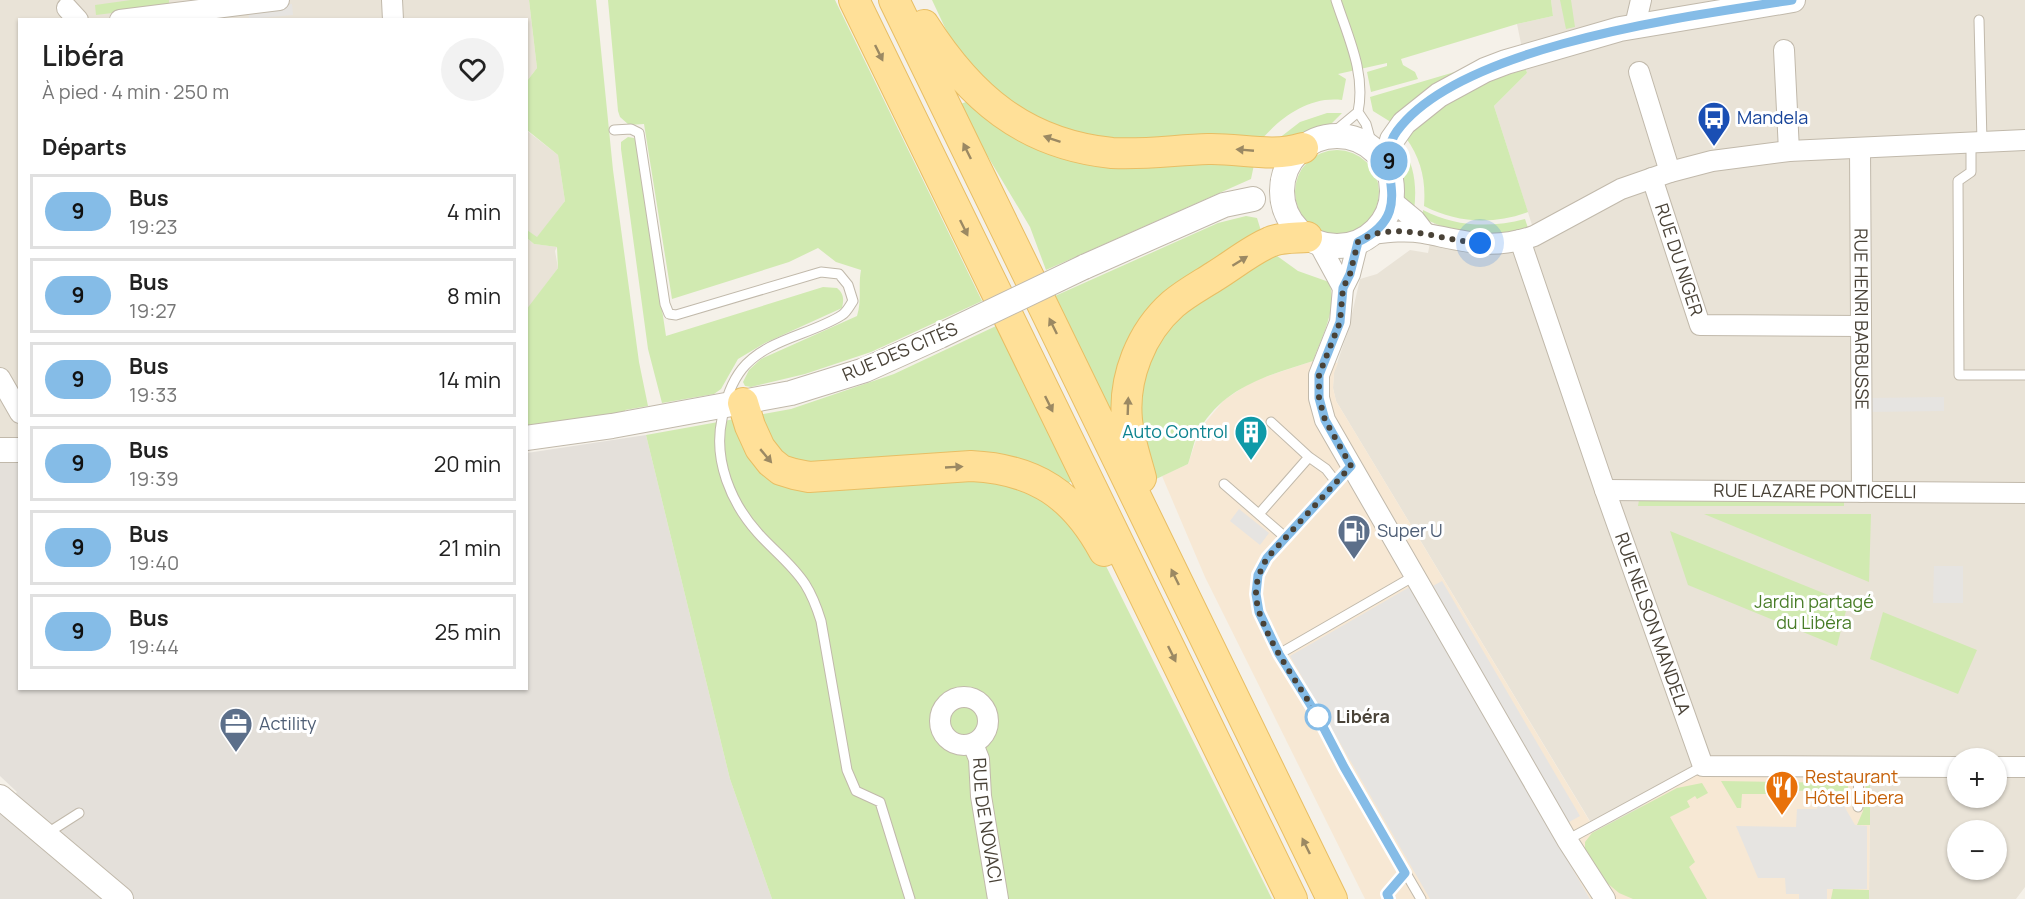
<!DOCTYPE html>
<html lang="fr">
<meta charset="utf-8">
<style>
body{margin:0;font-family:Manrope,sans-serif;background:#f2f2f2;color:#222;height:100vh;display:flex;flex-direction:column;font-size:22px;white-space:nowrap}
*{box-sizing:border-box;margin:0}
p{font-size:20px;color:#767676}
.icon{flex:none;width:33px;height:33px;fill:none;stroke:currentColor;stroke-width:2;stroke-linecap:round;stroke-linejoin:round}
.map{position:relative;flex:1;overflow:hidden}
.drawer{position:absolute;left:18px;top:18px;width:510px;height:672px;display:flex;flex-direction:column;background:#fff;border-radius:0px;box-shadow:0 2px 4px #0004}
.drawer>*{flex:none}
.badge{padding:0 12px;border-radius:20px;font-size:21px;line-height:39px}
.controls{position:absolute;left:1947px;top:748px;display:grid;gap:12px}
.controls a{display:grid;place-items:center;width:60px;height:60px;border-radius:50%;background:#fff;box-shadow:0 2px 4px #0004;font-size:30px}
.you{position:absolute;width:30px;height:30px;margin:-15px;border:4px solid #fff;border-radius:50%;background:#1a73e8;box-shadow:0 0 0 9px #1a73e833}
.map>.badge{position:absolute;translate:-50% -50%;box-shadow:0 0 0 3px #fff}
h2{padding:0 24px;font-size:22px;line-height:54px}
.round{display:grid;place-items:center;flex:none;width:63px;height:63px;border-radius:32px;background:#f2f2f2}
.summary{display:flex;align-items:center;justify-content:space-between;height:102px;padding:0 24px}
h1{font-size:28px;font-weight:600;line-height:45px}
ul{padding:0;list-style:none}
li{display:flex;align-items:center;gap:18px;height:75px;margin:0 12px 9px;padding:0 12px;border:3px solid #e0e0e0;border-radius:0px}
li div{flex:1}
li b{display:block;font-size:22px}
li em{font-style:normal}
li .badge{min-width:66px;font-weight:700;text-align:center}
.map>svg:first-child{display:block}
.residential{fill:#e9e3d7;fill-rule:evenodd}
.commercial{fill:#f7e8d4}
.industrial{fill:#e4e0da}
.green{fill:#d1eab1}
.parking{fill:#e6e4e1}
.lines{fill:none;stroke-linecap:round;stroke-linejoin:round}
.service-casing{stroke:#c1b9ab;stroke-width:11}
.minor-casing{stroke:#c1b9ab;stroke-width:22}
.tertiary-casing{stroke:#c1b9ab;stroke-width:26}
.primary-casing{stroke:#e8be64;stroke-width:32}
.service{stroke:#fff;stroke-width:9}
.minor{stroke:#fff;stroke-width:20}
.tertiary{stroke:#fff;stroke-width:24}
.primary{stroke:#ffe098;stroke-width:30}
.tertiary-bridge-casing{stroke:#c1b9ab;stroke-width:26;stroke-linecap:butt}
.tertiary-bridge{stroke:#fff;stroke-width:24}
.oneway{fill:#9b8963}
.line-casing{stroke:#fff;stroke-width:14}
.line{stroke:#85bce7;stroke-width:9}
.walk{stroke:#494237;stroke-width:6;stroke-dasharray:0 10.8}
.stop-dot{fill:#fff;stroke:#85bce7;stroke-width:3}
.labels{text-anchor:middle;stroke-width:6;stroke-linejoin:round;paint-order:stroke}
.transit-label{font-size:18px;fill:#164399;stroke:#fff;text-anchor:start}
.street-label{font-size:18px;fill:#494237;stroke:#fff}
.culture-label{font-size:18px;fill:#0d838f;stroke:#fff;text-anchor:end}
.service-label{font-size:18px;fill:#4e5e75;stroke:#fff;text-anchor:start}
.park-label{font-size:18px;fill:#497d28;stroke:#fff}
.stop-label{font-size:18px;font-weight:bold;fill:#494237;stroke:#fff;text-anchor:start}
.food-label{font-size:18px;fill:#c56008;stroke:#fff;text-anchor:start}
</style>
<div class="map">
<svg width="2025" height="899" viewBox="0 0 2025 899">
<rect width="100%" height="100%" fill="#f5f1e9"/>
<path class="residential" d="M0,0h529l8,68 -10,13 -1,-61h-506v442h-20z
M1551,0h474v887l-9,12h-147l1,-115 -271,52 -263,-435 -3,-13 1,-16 14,-41 12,-52 17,-5 33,-24 18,3 6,-30 21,7 73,-2 4,-3 -38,-119 33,-33 -10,-49 36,-8zM1958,759h38v39h-38zM1958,831h38v39h-38z
M526,130l32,25 7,46 -28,37 -10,-8z
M527,238l7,6 23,3 -2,4 3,17 -31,42z"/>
<path class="commercial" d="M1313,361l25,2 -4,10 -1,15 3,13 262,434 105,-69 167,17 -1,116h-504l-160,-322 -43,-101 26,-12 12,-35 24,-29 29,-19z"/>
<path class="industrial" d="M646,435l84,344 42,120h-772v-90l17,-17 -17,-16v-314h19l1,226h506l1,-235z"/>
<path class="green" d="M131,0h38v6l-73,9 -1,-10z
M529,0h67l17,170 26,192 9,44 -23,4v3l-98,15 -1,-118 32,-42 -1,-21 -23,-3 -7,-6v-8l10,7 28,-36 -7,-46 -31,-25v-49l10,-13z
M608,0h227l147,301 -111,51 -66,22 -54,13 -6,-1 -2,-4 6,-12 12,-11 96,-43c5,-16 1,-30 4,-46l-25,-8 -18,-14 -29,14 -117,37 -28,-175 -15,1 -9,-8 -2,-6z
M932,0h619l2,16 -36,8 -116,35 2,6 12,7 3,7 -47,13 -4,-20 20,-6v-3l-49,11 8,5 -4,21c-33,-4 -61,17 -82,41l-125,1 -69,-9 -64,-33 -46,-49z
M1560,0h11l4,27 -9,2z
M1475,66l-81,58 -21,-13 -3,-14z
M1526,69l1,4 -33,33 34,106c-35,13 -71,11 -104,-6 2,-26 -3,-47 -18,-68 31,-37 75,-56 120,-69z
M972,100l24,21 259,39 -4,19 -205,91 -16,-43 -73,-122z
M1327,113h15l-12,12 -21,6 -17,11 -14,-3 22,-17z
M628,137l6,1 3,5 29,193 157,-49 14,1c7,6 7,11 5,20l-77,35 -27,16 -17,30 -7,5 -52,9 -14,-54 -27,-200v-7z
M1401,145c14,20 16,42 13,66l-10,-13 -1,-16 -7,-27z
M1295 192a42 42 0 1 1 84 0a42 42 0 1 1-84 0Z
M1423,210c32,17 68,18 102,9l3,9c-35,12 -72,7 -105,-10z
M1246,216l11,2 5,16 -77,54 -72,136 -58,-128 163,-73z
M1273,253l25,18 31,11c9,26 -7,54 -16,79 -43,14 -88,25 -113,68 -6,10 -8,24 -12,35l-34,16 -10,-21 -6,-69 22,-60z
M996,326l78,149 -1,6 -10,4 37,69 172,345h-500l-42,-120 -84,-344 145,-26 103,-35z
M1639,500h205v6h-206z
M1704,514h167l-2,68z
M1670,531l178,72 -11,43 -149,-61z
M1883,612l94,38 -19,44 -88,-35z
M1721,781l127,2v5h-4v4l-70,-2v4h-32l-1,14h-4z
M1702,783l6,10 -11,6 -2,-3 -8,5 3,6 -20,10 25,45 -6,5 18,32h-74l-14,-6 -19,-16 -15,-23v-12l7,-9 85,-45z
M1866,783h4v42h-13l6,-14z
M1833,889l36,1v9h-38z"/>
<path class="parking" d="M292,4l1,11 -44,4 -1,-11z
M1944,397v14l-78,1v-14z
M1239,509l30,24 -9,12 -30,-24z
M1934,566h29v37h-30z
M1442,581l138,235 -29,16 39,67h-160l-140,-243 123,-71 5,9z
M1817,791l27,1v14l11,19 12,1v63h-40v10h-28v-5h-13l-1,-16h-27l-22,-52 60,1 1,-18h20z"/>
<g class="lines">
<defs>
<path id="service" d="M1336,0c12,37 30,73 22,112l8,12 7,25
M1979,20l3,122
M614,130l17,-1 8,4 26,171 4,10 7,1 145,-43 18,2 9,11 5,16c-3,4 -6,11 -11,14 -31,20 -76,24 -100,54 -11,14 -17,33 -20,50 -9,41 9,84 36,114 15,17 34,31 47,51 7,11 12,24 16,37l26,149 9,21 24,11 30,97
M1328,137l30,-25
M1971,143v29l-13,9 1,194h66
M1271,422l38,35 17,12 10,13
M1351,466l-84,92 -9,17 -2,18 3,19 20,42 39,63 26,50 77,132
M1224,484l61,53
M1259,514l50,-57
M1279,654l137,-79
M1858,807l1,-40
M46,834l33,-21
M1567,840l136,-74
M1389,899l-2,-5 18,-20"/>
<g id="minor">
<path d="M392,0l1,20"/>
<path d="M67,8l11,12"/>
<path d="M120,20l159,-20"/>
<path d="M1640,25l-3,-8 4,-17"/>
<path d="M1784,50l5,101"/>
<path d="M1639,72l31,100"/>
<path id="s1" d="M1860,148l2,344"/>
<path id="s2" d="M1652,178l48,147 161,1"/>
<path d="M1392,201l23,19 10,13"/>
<path d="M1372,234c17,-2 34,-4 51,-1 42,8 68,18 111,3l87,-47 49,-17 42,-11 77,-10 236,-11"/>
<path id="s3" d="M1520,240l85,250 98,276 255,1"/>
<path d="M1318,242l25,46"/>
<path d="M1358,242l-8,32 -7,14 -3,34 -21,53v23l6,22 242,420 38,59"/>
<path d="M0,378l20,35"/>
<path id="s4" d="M1605,490l420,3"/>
<circle cx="964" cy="721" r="24"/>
<path id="s5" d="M973,744l6,15 2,37 17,103"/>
<path d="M1996,767h29"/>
</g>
<path id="tertiary" d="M1282 191a55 55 0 1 1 110 0a55 55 0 1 1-110 0Z
M1388,168l4,-28 12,-17 35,-28 46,-25 21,-8 114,-33 173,-29
M1084,267l140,-62 29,-6
M526,438l86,-12 179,-33 74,-23 75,-34
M0,450h20
M0,797l121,102"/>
<path id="primary" d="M854,0l438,899
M894,0l438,899
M924,25c46,72 100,119 188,128 32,2 64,-3 96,-4 32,-1 64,9 95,-1
M743,403l7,23 10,22 11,14 10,8 13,4 15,3 162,-11c64,3 103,29 133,85
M1141,478c-5,-19 -12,-39 -14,-58 -4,-42 14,-88 46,-116 13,-11 28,-19 42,-28 18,-11 36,-26 55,-34 11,-5 25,-4 37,-5"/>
</defs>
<use href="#service" class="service-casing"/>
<use href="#minor" class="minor-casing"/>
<use href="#tertiary" class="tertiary-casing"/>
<use href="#primary" class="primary-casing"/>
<use href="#service" class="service"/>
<use href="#minor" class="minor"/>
<use href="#tertiary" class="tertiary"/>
<use href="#primary" class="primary"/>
<defs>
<path id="tertiary-bridge" d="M940,336l144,-69"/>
</defs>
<use href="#tertiary-bridge" class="tertiary-bridge-casing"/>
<use href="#tertiary-bridge" class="tertiary-bridge"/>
</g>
<defs><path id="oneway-solid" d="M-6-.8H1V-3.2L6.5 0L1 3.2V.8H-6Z" transform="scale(1.5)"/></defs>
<g class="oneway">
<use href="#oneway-solid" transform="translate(879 53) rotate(64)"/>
<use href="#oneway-solid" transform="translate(1052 139) rotate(-161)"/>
<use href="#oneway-solid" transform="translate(1245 150) rotate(-175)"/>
<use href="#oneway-solid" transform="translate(967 151) rotate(-116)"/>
<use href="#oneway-solid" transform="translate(964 228) rotate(64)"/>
<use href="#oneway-solid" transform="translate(1240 261) rotate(-32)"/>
<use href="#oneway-solid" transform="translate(1053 326) rotate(-116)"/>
<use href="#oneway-solid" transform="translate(1049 404) rotate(64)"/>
<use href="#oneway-solid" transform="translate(1128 406) rotate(-88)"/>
<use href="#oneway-solid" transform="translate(766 456) rotate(50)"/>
<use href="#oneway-solid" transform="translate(954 467) rotate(-3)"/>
<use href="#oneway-solid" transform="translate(1175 577) rotate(-116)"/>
<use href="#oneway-solid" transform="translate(1172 654) rotate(64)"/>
<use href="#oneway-solid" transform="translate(1306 846) rotate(-116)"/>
</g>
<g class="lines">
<defs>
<path id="line" d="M1389,899l-2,-5 18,-21 -61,-106 -26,-50 -39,-63 -20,-42 -3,-18 2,-19 9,-17 84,-92 -26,-46 -6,-22v-23l21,-53 3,-34 7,-14 8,-32c64,-32 12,-74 39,-111 63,-86 293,-115 395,-131"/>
</defs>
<use href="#line" class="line-casing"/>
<use href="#line" class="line"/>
<path class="walk" d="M1318,717c-18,-32 -62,-88 -62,-124 0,-13 5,-24 11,-35l84,-92 -26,-46 -6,-22v-23l21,-53 3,-34 7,-14 8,-32c5,-2 11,-7 16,-8 36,-9 71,7 106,9"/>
</g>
<defs>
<symbol id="bus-pin" viewBox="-11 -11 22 30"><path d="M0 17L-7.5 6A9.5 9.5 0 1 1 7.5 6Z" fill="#1a4fb4" stroke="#fff"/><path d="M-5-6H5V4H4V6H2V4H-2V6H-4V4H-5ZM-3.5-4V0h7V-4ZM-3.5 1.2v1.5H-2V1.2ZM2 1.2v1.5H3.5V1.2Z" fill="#fff"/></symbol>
<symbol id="building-pin" viewBox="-11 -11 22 30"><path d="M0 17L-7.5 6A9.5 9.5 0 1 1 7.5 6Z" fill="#0f9aa8" stroke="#fff"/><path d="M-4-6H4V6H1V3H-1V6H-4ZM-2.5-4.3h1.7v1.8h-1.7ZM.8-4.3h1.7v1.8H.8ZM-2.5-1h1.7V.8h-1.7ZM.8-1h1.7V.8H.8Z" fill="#fff"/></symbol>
<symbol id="fuel-pin" viewBox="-11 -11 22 30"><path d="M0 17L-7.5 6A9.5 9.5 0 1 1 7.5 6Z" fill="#5c6f8a" stroke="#fff"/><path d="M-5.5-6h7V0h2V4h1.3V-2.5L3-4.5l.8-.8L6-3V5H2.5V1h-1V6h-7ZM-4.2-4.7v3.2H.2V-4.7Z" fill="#fff"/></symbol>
<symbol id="office-pin" viewBox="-11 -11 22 30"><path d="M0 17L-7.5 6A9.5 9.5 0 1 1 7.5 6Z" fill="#5c6f8a" stroke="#fff"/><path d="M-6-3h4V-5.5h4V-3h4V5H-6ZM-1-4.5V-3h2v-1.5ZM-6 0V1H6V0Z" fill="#fff"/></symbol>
<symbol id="restaurant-pin" viewBox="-11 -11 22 30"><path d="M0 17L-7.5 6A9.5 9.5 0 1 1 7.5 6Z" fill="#e8710a" stroke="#fff"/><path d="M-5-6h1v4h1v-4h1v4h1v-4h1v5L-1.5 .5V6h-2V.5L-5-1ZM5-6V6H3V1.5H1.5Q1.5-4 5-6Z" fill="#fff"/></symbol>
</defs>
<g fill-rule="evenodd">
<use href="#bus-pin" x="1695" y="99" width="38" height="52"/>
<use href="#building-pin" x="1232" y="413" width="38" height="52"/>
<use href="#fuel-pin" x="1335" y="512" width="38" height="52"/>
<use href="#office-pin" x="217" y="705" width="38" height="52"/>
<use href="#restaurant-pin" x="1763" y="768" width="38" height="52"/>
</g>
<circle class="stop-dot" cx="1318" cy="717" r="12"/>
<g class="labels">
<g class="transit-label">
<text x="1737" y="124">Mandela</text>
</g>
<g class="street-label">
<text dy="6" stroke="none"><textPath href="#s2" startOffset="86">RUE DU NIGER</textPath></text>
<text dy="6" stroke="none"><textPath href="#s1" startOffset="171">RUE HENRI BARBUSSE</textPath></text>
<text transform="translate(900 352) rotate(-23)" y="6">RUE DES CITÉS</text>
<text dy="6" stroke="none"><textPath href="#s4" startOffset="210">RUE LAZARE PONTICELLI</textPath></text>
<text dy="6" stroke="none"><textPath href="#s3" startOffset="406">RUE NELSON MANDELA</textPath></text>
<text dy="6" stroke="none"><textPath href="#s5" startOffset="78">RUE DE NOVACI</textPath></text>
</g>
<g class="culture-label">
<text x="1228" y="438">Auto Control</text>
</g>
<g class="service-label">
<text x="1377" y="537">Super U</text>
<text x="259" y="730">Actility</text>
</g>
<g class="park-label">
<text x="1814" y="608">Jardin partagé<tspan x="1814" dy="21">du Libéra</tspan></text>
</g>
<g class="stop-label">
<text x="1336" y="723">Libéra</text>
</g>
<g class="food-label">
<text x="1805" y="783">Restaurant<tspan x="1805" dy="21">Hôtel Libera</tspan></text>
</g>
</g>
</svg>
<div class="controls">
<a>+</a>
<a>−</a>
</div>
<div class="you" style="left:1480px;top:243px"></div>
<b class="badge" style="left:1389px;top:161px;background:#85bce7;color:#111">9</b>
<section class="drawer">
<div class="summary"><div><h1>Libéra</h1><p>À pied · 4 min · 250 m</p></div><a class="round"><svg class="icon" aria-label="heart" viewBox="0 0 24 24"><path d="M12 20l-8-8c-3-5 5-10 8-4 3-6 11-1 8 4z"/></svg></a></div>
<h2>Départs</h2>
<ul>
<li><span class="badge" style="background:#85bce7;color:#111">9</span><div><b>Bus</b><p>19:23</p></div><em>4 min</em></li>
<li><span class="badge" style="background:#85bce7;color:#111">9</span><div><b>Bus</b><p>19:27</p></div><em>8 min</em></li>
<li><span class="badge" style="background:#85bce7;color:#111">9</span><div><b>Bus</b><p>19:33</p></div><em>14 min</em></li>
<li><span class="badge" style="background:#85bce7;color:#111">9</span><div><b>Bus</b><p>19:39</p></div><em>20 min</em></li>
<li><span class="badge" style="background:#85bce7;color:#111">9</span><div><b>Bus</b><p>19:40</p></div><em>21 min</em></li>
<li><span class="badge" style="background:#85bce7;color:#111">9</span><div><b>Bus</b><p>19:44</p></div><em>25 min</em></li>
</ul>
</section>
</div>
